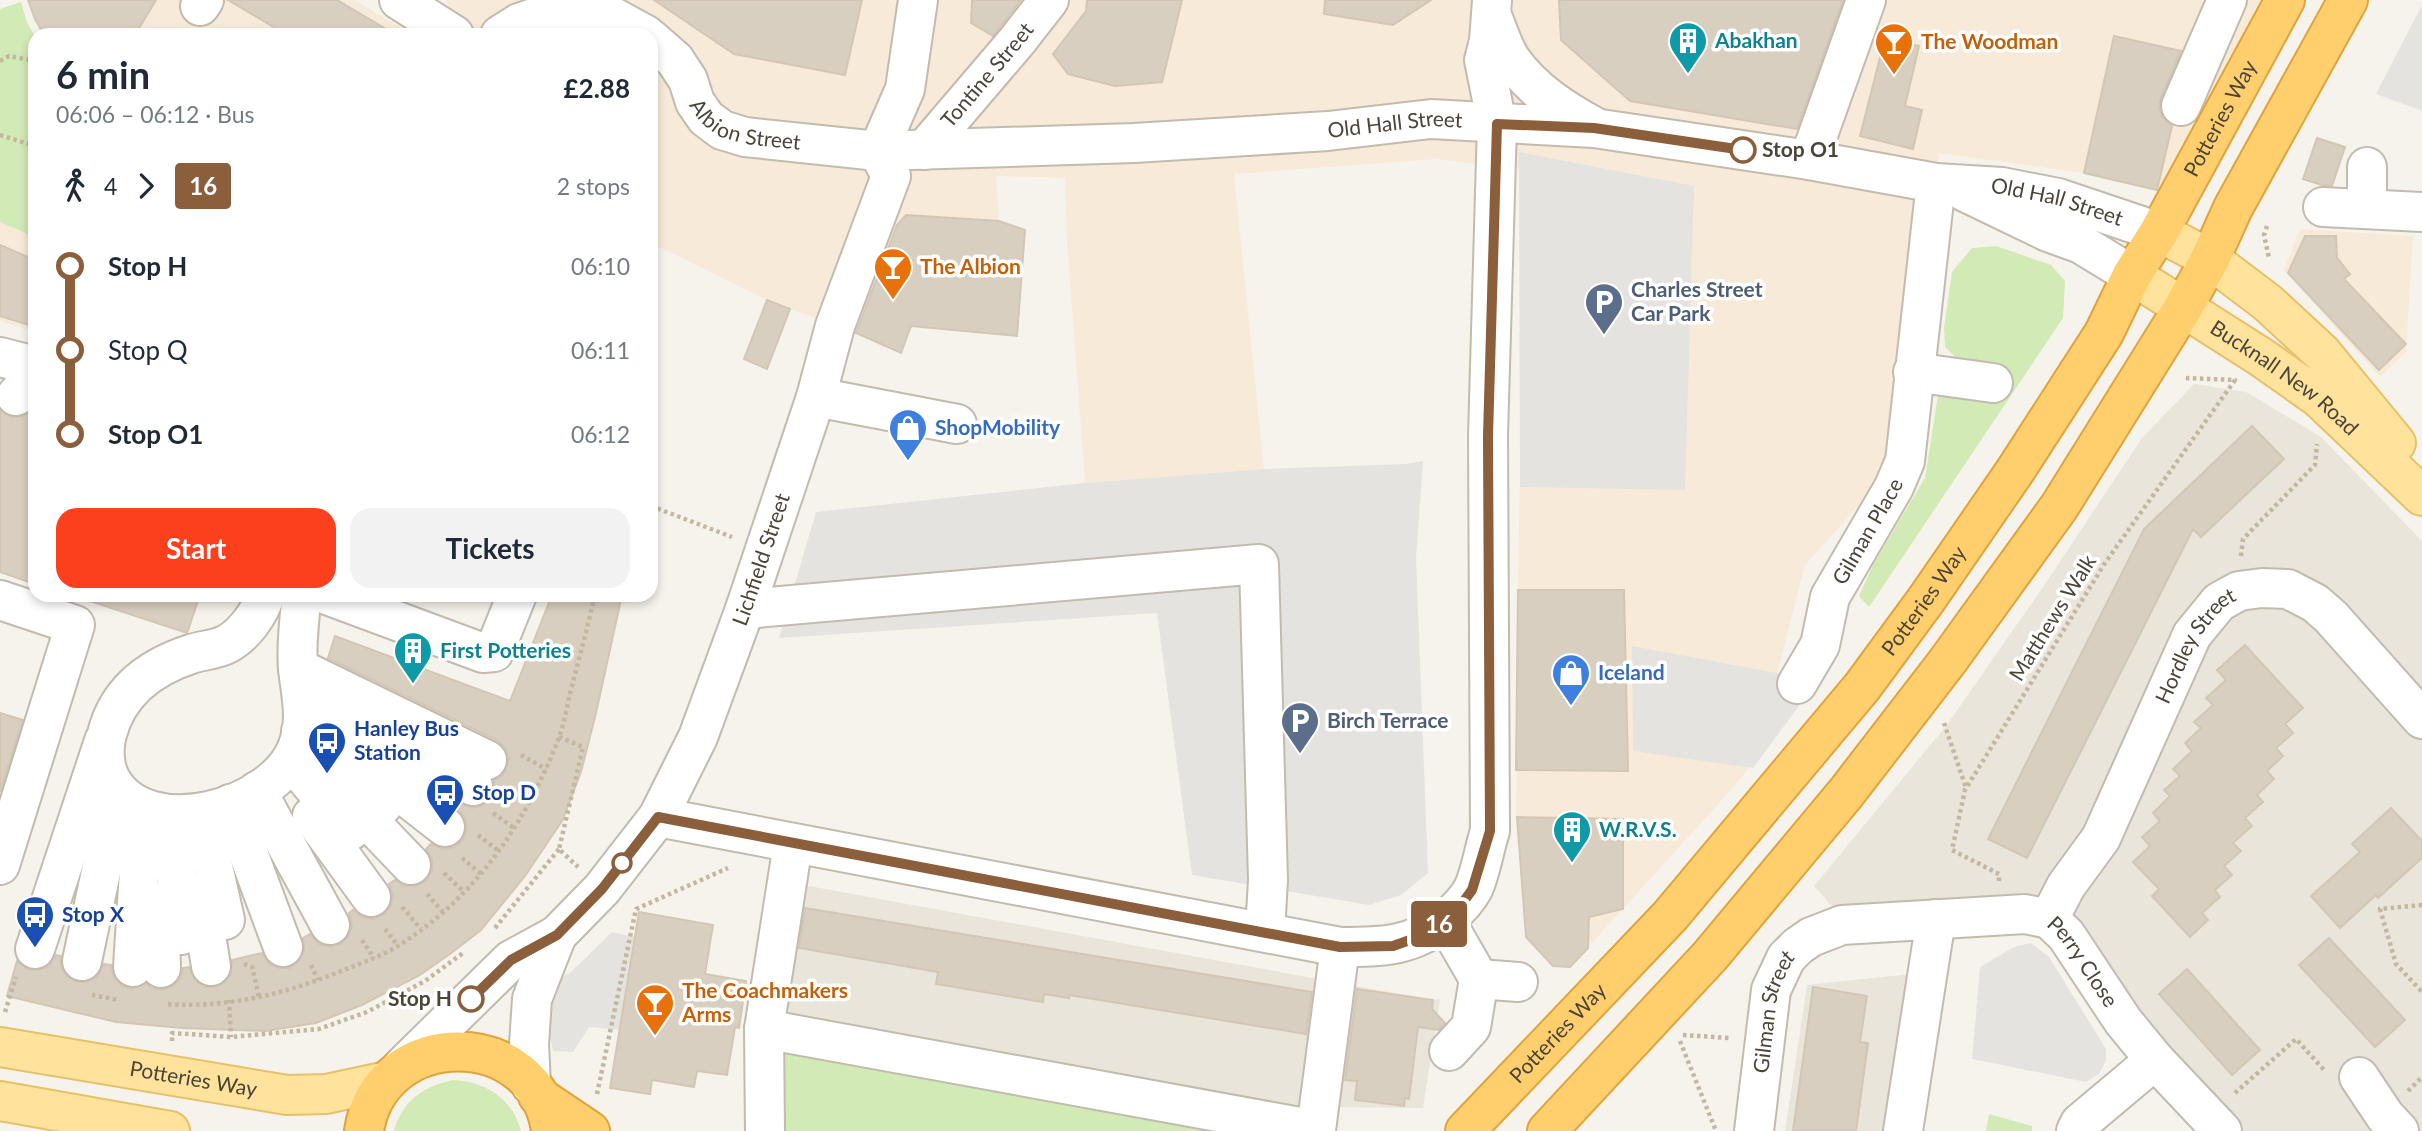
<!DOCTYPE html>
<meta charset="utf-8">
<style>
body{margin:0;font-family:Lato,sans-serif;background:#f2f2f3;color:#1f2937;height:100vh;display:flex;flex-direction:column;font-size:26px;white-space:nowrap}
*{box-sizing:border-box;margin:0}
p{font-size:23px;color:#747a83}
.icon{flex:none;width:38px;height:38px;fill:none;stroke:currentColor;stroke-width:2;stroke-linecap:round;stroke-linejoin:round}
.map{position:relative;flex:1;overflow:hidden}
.sheet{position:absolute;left:28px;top:28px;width:630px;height:574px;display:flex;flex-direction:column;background:#fff;border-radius:21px;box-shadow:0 4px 10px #0003}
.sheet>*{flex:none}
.badge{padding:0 14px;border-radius:5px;font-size:24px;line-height:46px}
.map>.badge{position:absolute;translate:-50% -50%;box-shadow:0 0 0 4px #fff}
.legs{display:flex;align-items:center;gap:10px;height:77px;padding:0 28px;font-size:23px}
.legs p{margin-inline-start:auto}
.summary{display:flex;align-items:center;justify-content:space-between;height:119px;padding:0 28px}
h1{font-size:38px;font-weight:700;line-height:52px}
.primary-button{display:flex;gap:14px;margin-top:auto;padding:14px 28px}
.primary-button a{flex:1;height:80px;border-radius:21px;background:#fc3f1d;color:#fff;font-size:28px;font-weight:700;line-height:80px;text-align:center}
.primary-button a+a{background:#f2f2f3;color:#1f2937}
ul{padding:0 28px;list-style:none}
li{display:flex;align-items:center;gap:24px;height:84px;font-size:26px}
li i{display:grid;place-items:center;width:10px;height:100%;margin:0 9px;background:currentColor}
li i::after{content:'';width:18px;height:18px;margin:-9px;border:5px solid;border-radius:50%;background:#fff}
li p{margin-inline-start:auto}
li:first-child i{background:linear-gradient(#0000 50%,currentColor 0)}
li:last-child i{background:linear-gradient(currentColor 50%,#0000 0)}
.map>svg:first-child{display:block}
.residential{fill:#eae5da}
.commercial{fill:#f7ead8}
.green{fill:#d2eab5}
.parking{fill:#e5e3e0}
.building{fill:#d8cfc1;stroke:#d3c7b4;stroke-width:2}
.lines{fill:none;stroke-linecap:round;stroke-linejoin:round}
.minor-casing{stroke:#c2bbae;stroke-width:42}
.major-casing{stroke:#e6c16a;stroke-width:42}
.highway-casing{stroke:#e0a43c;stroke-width:42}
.path{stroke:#c4b79f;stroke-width:4.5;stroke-dasharray:3.5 3.5;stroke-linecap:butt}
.minor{stroke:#fff;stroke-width:38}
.major{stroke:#ffe39c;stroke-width:38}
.highway{stroke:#ffcf6e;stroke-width:38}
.line-1-casing{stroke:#fff;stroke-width:16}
.line-1{stroke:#8b5e3c;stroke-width:10}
.stop-1-dot{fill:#fff;stroke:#8b5e3c;stroke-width:3.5}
.labels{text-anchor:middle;stroke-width:7;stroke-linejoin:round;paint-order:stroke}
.culture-label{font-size:21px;font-weight:bold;fill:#0d838f;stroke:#fff;text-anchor:start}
.food-label{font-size:21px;font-weight:bold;fill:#c56008;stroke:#fff;text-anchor:start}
.street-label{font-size:21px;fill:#4b4439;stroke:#fff}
.stop-label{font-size:21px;font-weight:bold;fill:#4b4439;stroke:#fff;text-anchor:start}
.service-label{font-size:21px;font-weight:bold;fill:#4e5e75;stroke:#fff;text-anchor:start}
.shop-label{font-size:21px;font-weight:bold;fill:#366cbe;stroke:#fff;text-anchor:start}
.transit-label{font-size:21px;font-weight:bold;fill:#164399;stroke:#fff;text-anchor:start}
</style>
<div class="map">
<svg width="2422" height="1131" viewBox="0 0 2422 1131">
<rect width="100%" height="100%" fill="#f6f3ec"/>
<path class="residential" d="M2194,384l52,8 75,45 101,104v590h-190l-162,-199 -228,-14 -28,-32 132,-160 97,-139 99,-149z
M798,884l635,116 7,-1 -17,109 -90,-1 1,24 -558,-87z
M1930,972l-23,159h-122l22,-146z"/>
<path class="commercial" d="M156,0h198l60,35h-279z
M446,0h1816l-104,190 -74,-17 -145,-20 -48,317 -86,95 -28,108 31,21 -77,96 -161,177 -17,-1 -27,-29 -10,-128 4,-173 -2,-46 7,-420 -88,-11 -203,15 30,295 -179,14 -18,-241 -2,-64 -69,-2 3,45 -93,-6 -9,10 -42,108 -88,-33 -116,-57v-208h-194z
M0,222l35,15v95l-35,-11z
M2300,229l113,7 -7,116 -26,25 -96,-107z"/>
<path class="green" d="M21,2l6,20 8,15v200l-35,-15v-213z
M1996,246l55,19 14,16 -2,37 -194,289 -10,-11 14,-31 52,-87 14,-89 24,-24 -18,-18 -1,-19 8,-56 20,-24z
M776,1044l484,87h-486z
M453,1080c33,2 59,18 68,51h-127c8,-30 30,-45 59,-51z
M1989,1114l43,12v5h-46z"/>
<path class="parking" d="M2422,5v106l-46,-17z
M1519,152l175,34 -9,304 -165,-3z
M1423,461l-7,97 12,315 -27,22 -32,10 -177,-30 -35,-262 -378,25 37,-126 269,-29 179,-14 142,-5z
M1632,646l145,27 20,11 11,10 -55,74 -120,-17z
M612,932l23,5 -16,93 -30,-3 -16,25 -20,-1 -10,-45 5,-23 22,-10z
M2031,943l18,14 57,92v12l-7,13 -13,8 -114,-23 8,-92 34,-20z"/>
<path class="building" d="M28,0h128l-21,35h-91l-9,-16z
M228,0h109l59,35h-109z
M654,0h208l-17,75 -111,-21z
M972,0h49l-28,36 -22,-13z
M1087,0h95l-20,82 -47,4 -47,-12 -15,-20 33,-43z
M1325,0h106l-38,25 -69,-11z
M1559,0h284l-46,129 -167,-28 -69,-61z
M2114,36l67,15 -20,47 -2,10 4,10 9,8 -15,64 -73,-17z
M1885,38l34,8 -14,60 17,4 -9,39 -53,-13z
M2317,138l28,9 -13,39 -10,-1 -19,-6z
M906,215l93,6 26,9 -8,106 -106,-10 -10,27 -45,-20 41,-108z
M2305,236h31l1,22 13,16 -6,5 62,65 -27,26 -91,-97z
M0,245l35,15v51l-6,14 -29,-9z
M767,300l23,9 -23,60 -23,-10z
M35,407v177l-35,-12v-162l11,7h12z
M2252,426l32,33 -83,78 -8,-8 -166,329 -39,-19 156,-310z
M1518,590h106l4,181 -112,-1z
M88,595h112l-13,38 -100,-33z
M552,595h70l-26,118 -15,59 -19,49 -37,55 -44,54 -31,24 -30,21 -58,30 -46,18 -51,8 -83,-3 -66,-6 -109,-26 10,-35 10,8 12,1 10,-4 7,-11 5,1v11l6,10 11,5h10l10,-6 6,-12 7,1 3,12 8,9 10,3 14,-6 5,5 11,2 11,-4 8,-8 2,-10 6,-1 6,13 9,7h11l10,-5 6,-8 1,-14 30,-7 8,11 9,4h11l9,-7 5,-10 -1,-13 7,-4 9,10 11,3 10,-3 8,-7 4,-11 -3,-13 4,-3 9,7 11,2 11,-5 7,-9 2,-10 -4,-11 6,-4 9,6h12l11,-6 5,-10v-11l-6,-10 5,-5 12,5 11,-2 8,-6 5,-12 -2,-11 -7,-9 3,-5 11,4 11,-3 8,-7 4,-11 -2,-7 7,-2 6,-8 3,-12 -4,-11 -8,-7 -169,-82 7,-22 175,65z
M2245,645l58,63 -18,16 8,9 -17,15 7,8 -16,15 7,8 -17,16 6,7 -18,16 7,8 -19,17 8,8 -17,15 8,9 -17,15 5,7 -18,16 6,7 -18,17 -38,-41 7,-7 -26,-27 17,-16 -8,-9 18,-16 -7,-8 17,-17 -6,-6 16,-14 -7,-7 19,-18 -7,-8 16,-15 -7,-6 19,-17 -7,-7 20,-18 -9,-10z
M0,713l23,7 -23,72z
M2391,808l31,33v17l-44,40 -2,-3 -36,33 -29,-32 49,-44 -8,-8z
M1517,817l106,2v90l-34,8 -1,31 -18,19 -17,-1 -27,-29z
M805,908l507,84 -6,42 -237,-39v3l-25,-4 -1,8 -107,-18 2,-12 -139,-24z
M639,912l74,13 -8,49 41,7 -7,47 -4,-1 -8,48 -30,-4 -3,16 -42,-7 -2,14 -40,-6z
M2329,938l76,82 -30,27 -76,-82z
M2187,969l73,81 -28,25 -73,-81z
M1813,987l54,9 -7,46 8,1 -12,88h-63z
M1357,989l76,11 -1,9 13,14 -6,7 -21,-3 -9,72 -4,-1 -1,8 -49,-6 2,-19 -12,-1z"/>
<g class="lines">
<defs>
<g id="minor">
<path d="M399,0l55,35"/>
<path d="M200,6l4,-6"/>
<path d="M1492,16c6,14 11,32 20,45 21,29 50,48 81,65"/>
<path d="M500,35l19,-12 26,-9 33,-2 28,1 40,22"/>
<path id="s1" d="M651,39l24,21 13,20 7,22 11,16 16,12 23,7 133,14 256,-8 194,-12 103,-12 163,9 215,32 127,23 66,4 56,11 101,34"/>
<path d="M2181,106l46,-106"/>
<path id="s2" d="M924,150l93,-109 32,-41"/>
<path d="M878,151l27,-62 13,-89"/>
<path d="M1809,160l57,-160"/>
<path d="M2367,167v42"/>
<path d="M1965,192l83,40 33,12 51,31"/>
<path d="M2323,207l99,5"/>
<path d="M0,357l35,9"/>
<path d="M1913,372l80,11"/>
<path d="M16,396l19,-22"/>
<path d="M816,397l141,27"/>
<path d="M265,595c-5,18 -21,40 -38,49 -11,6 -24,6 -36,10 -40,13 -73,37 -84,80 -4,14 -3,33 4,46 37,65 163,28 186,-32 11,-27 4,-52 1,-79 -2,-24 1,-50 4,-74"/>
<path d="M327,595l156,58 11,-1 23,-57"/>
<path d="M0,600l75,25 -75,240"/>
<path d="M745,609l514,-45 9,316 -3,52"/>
<path d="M298,668l189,92"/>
<path id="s3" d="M1797,684l23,-39 10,-48 64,-110 11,-26 31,-278"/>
<path d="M304,701l108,74"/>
<path d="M301,731l82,74"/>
<path d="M396,741l77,45"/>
<path d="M291,760l59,71"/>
<path d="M372,770l73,57"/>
<path d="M257,791l73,134"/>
<path d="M343,794l68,71"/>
<path d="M230,804l53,143"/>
<path d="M201,813l24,107"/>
<path d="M171,815l10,120"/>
<path d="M312,816l59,81"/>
<path d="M658,817l682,130c44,0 72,0 108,-29 9,-8 19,-18 25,-29 8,-17 11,-40 17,-58l-2,-395 9,-312 -13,-64 5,-19 3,-41"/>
<path d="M199,893l12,73"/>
<path d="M159,902l2,66"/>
<path id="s4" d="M2049,919l17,-33 35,-48 91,-203 27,-33 20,-11 23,-3 26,1 27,14 16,14 91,102"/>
<path d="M1445,920l34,59 -8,48 -22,24"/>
<path d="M35,949l69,-208"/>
<path d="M82,961l36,-169"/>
<path d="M133,967l10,-159"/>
<path d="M1479,979l39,3"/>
<path d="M764,1029l552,101 24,-183"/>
<path id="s5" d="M401,1068l110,-108 46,-25 45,-46 56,-72 40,-80 47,-128 71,-212 19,-71 56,-150 -13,-25"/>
<path d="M2359,1077l26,39 14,15"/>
<path d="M531,1085l-2,-41 3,-45 25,-64"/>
<path d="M765,1131l-1,-102 29,-185"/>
<path id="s6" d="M1754,1131l17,-141 15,-32 12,-12 13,-9 31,-12 183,-11 24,5 17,16 57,86 32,39 67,71"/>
<path d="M1903,1131l33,-212"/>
<path d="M2076,1131l4,-8 75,-63"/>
</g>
<g id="major">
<path d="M2159,232l51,27 58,44 54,50 74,90"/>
<path id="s7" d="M2132,275l129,82 58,41 103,98"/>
<path id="s8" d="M0,1047l287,48 39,-1 61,-13"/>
<path d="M0,1101l170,30"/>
</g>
<g id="highway">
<path d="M538,1096l52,35"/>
<path d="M364,1131c16,-106 173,-106 187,0"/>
<path id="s9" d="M1465,1131l205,-215 192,-229 64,-87 89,-129 89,-138 28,-58 27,-43 126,-232"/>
<path d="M1547,1131l163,-175 136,-163 101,-131 112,-155 124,-199 27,-49 23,-51 115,-208"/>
</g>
</defs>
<use href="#minor" class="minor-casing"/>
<use href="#major" class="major-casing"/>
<use href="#highway" class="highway-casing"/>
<path class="path" d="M0,61l9,-5 26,5
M0,135l35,11
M2267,226l-3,9 5,23
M651,506l81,31
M2241,556l2,-17 72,-74 2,-21
M1944,723l22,65
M559,737l24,10 -24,102 19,18
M521,755l25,14
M507,787l24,14
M493,813l22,16
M478,835l22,17
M462,858l20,17
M444,873l20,19
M1999,881v-7l-47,-24 13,-60 140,-227 130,-183 -51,-2
M427,894l16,18
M2422,905l-42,4 16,55 26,28
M402,907l19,22
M495,928l64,-79
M385,929l13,17
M362,940l12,18
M244,964l8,3 7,30
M311,965l7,15
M92,995l26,5
M229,1000l2,37
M168,1004c60,4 116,-10 171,-32 20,-8 41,-15 59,-26 77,-48 128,-123 160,-206 6,-15 9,-32 12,-47 9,-33 17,-65 25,-98
M5,1012l11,-35
M1683,1035l47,3
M172,1041v-8l59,4 88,-8 48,-17 58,-31 38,-28
M1680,1041l36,90
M2408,1091l14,-14
M2235,1093l61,-54 29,32
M597,1094l39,-185 92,-41"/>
<use href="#minor" class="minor"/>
<use href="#major" class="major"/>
<use href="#highway" class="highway"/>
</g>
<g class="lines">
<defs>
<path id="line-1" d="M471,999l40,-39 46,-25 45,-46 56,-72 682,130 53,-1 31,-11 21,-15 13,-11 14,-19 18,-59 -2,-395 9,-312 97,4 149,22"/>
</defs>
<use href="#line-1" class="line-1-casing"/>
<use href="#line-1" class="line-1"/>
</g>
<defs>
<symbol id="building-pin" viewBox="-11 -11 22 30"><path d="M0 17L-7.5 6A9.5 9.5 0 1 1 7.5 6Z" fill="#0f9aa8" stroke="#fff"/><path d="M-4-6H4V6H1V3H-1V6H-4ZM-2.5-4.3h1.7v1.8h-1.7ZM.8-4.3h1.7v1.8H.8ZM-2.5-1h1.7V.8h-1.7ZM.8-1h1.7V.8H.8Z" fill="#fff"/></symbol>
<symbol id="bar-pin" viewBox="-11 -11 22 30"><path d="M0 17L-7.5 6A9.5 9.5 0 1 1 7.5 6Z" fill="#e8710a" stroke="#fff"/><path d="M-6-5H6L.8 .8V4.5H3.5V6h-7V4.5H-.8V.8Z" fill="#fff"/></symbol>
<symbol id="parking-pin" viewBox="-11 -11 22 30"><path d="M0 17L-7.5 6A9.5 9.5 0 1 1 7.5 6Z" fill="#5c6f8a" stroke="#fff"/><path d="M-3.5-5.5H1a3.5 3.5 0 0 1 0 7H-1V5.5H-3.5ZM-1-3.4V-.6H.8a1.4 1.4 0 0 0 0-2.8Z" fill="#fff"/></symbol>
<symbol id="shop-pin" viewBox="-11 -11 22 30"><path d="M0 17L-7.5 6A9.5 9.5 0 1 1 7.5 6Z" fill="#3f7fe0" stroke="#fff"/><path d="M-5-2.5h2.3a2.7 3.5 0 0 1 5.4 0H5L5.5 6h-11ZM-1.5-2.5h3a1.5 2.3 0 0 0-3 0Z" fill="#fff"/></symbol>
<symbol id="bus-pin" viewBox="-11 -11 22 30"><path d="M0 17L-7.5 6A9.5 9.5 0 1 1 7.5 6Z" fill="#1a4fb4" stroke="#fff"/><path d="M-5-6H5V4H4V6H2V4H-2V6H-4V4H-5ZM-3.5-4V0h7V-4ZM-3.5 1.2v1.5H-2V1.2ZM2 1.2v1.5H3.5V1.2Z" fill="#fff"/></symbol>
</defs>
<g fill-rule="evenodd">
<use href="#building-pin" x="1666" y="19" width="44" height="60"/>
<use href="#bar-pin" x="1872" y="20" width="44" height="60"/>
<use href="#bar-pin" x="871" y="245" width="44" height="60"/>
<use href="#parking-pin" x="1582" y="280" width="44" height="60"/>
<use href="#shop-pin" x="886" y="406" width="44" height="60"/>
<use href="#building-pin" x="391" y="629" width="44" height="60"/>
<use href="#shop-pin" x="1549" y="651" width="44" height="60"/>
<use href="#parking-pin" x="1278" y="699" width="44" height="60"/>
<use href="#bus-pin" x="305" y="719" width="44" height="60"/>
<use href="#bus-pin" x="423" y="771" width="44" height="60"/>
<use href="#building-pin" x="1550" y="808" width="44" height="60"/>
<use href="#bus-pin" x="13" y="893" width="44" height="60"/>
<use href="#bar-pin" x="633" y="981" width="44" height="60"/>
</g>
<g class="stop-1-dot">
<circle cx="1743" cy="150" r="12"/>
<circle cx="622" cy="863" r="9"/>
<circle cx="471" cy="999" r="12"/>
</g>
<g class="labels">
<g class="culture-label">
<text x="1715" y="48">Abakhan</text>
<text x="440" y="658">First Potteries</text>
<text x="1599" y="837">W.R.V.S.</text>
</g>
<g class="food-label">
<text x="1921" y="49">The Woodman</text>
<text x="920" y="274">The Albion</text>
<text x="682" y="998">The Coachmakers<tspan x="682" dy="24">Arms</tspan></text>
</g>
<g class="street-label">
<text dy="7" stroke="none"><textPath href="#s2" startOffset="98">Tontine Street</textPath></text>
<text dy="7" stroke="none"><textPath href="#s1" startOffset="138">Albion Street</textPath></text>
<text dy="7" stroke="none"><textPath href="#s9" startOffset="1269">Potteries Way</textPath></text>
<text dy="7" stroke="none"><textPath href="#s1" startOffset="794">Old Hall Street</textPath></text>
<text dy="7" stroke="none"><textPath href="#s1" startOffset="1463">Old Hall Street</textPath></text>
<text dy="7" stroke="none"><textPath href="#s7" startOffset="184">Bucknall New Road</textPath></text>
<text dy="7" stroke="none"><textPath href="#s3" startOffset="170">Gilman Place</textPath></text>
<text dy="7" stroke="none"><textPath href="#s5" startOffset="640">Lichfield Street</textPath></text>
<text dy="7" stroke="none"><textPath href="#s9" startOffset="702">Potteries Way</textPath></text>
<text transform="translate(2053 618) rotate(-58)" y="7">Matthews Walk</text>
<text dy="7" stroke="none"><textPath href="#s4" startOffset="312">Hordley Street</textPath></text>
<text dy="7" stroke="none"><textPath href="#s6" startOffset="506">Perry Close</textPath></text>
<text dy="7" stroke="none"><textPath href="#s6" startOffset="121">Gilman Street</textPath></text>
<text dy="7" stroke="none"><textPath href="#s9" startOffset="135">Potteries Way</textPath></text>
<text dy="7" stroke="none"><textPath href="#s8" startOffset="196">Potteries Way</textPath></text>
</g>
<g class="stop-label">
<text x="1762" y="157">Stop O1</text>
<text x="452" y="1006" text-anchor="end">Stop H</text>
</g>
<g class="service-label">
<text x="1631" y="297">Charles Street<tspan x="1631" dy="24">Car Park</tspan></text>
<text x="1327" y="728">Birch Terrace</text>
</g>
<g class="shop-label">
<text x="935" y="435">ShopMobility</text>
<text x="1598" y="680">Iceland</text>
</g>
<g class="transit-label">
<text x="354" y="736">Hanley Bus<tspan x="354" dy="24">Station</tspan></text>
<text x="472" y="800">Stop D</text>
<text x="62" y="922">Stop X</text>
</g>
</g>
</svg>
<b class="badge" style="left:1439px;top:924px;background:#8b5e3c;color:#fff">16</b>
<section class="sheet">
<div class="summary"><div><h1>6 min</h1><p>06:06 – 06:12 · Bus</p></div><b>£2.88</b></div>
<div class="legs"><svg class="icon" aria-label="walk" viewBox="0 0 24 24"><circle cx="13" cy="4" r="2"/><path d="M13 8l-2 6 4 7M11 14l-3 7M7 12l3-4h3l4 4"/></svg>4<svg class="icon" aria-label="forward" viewBox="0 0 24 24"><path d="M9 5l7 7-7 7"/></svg><b class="badge" style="background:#8b5e3c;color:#fff">16</b><p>2 stops</p></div>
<ul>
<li><i style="color:#8b5e3c"></i><b>Stop H</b><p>06:10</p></li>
<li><i style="color:#8b5e3c"></i><span>Stop Q</span><p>06:11</p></li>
<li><i style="color:#8b5e3c"></i><b>Stop O1</b><p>06:12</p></li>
</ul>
<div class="primary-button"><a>Start</a><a>Tickets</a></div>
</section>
</div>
